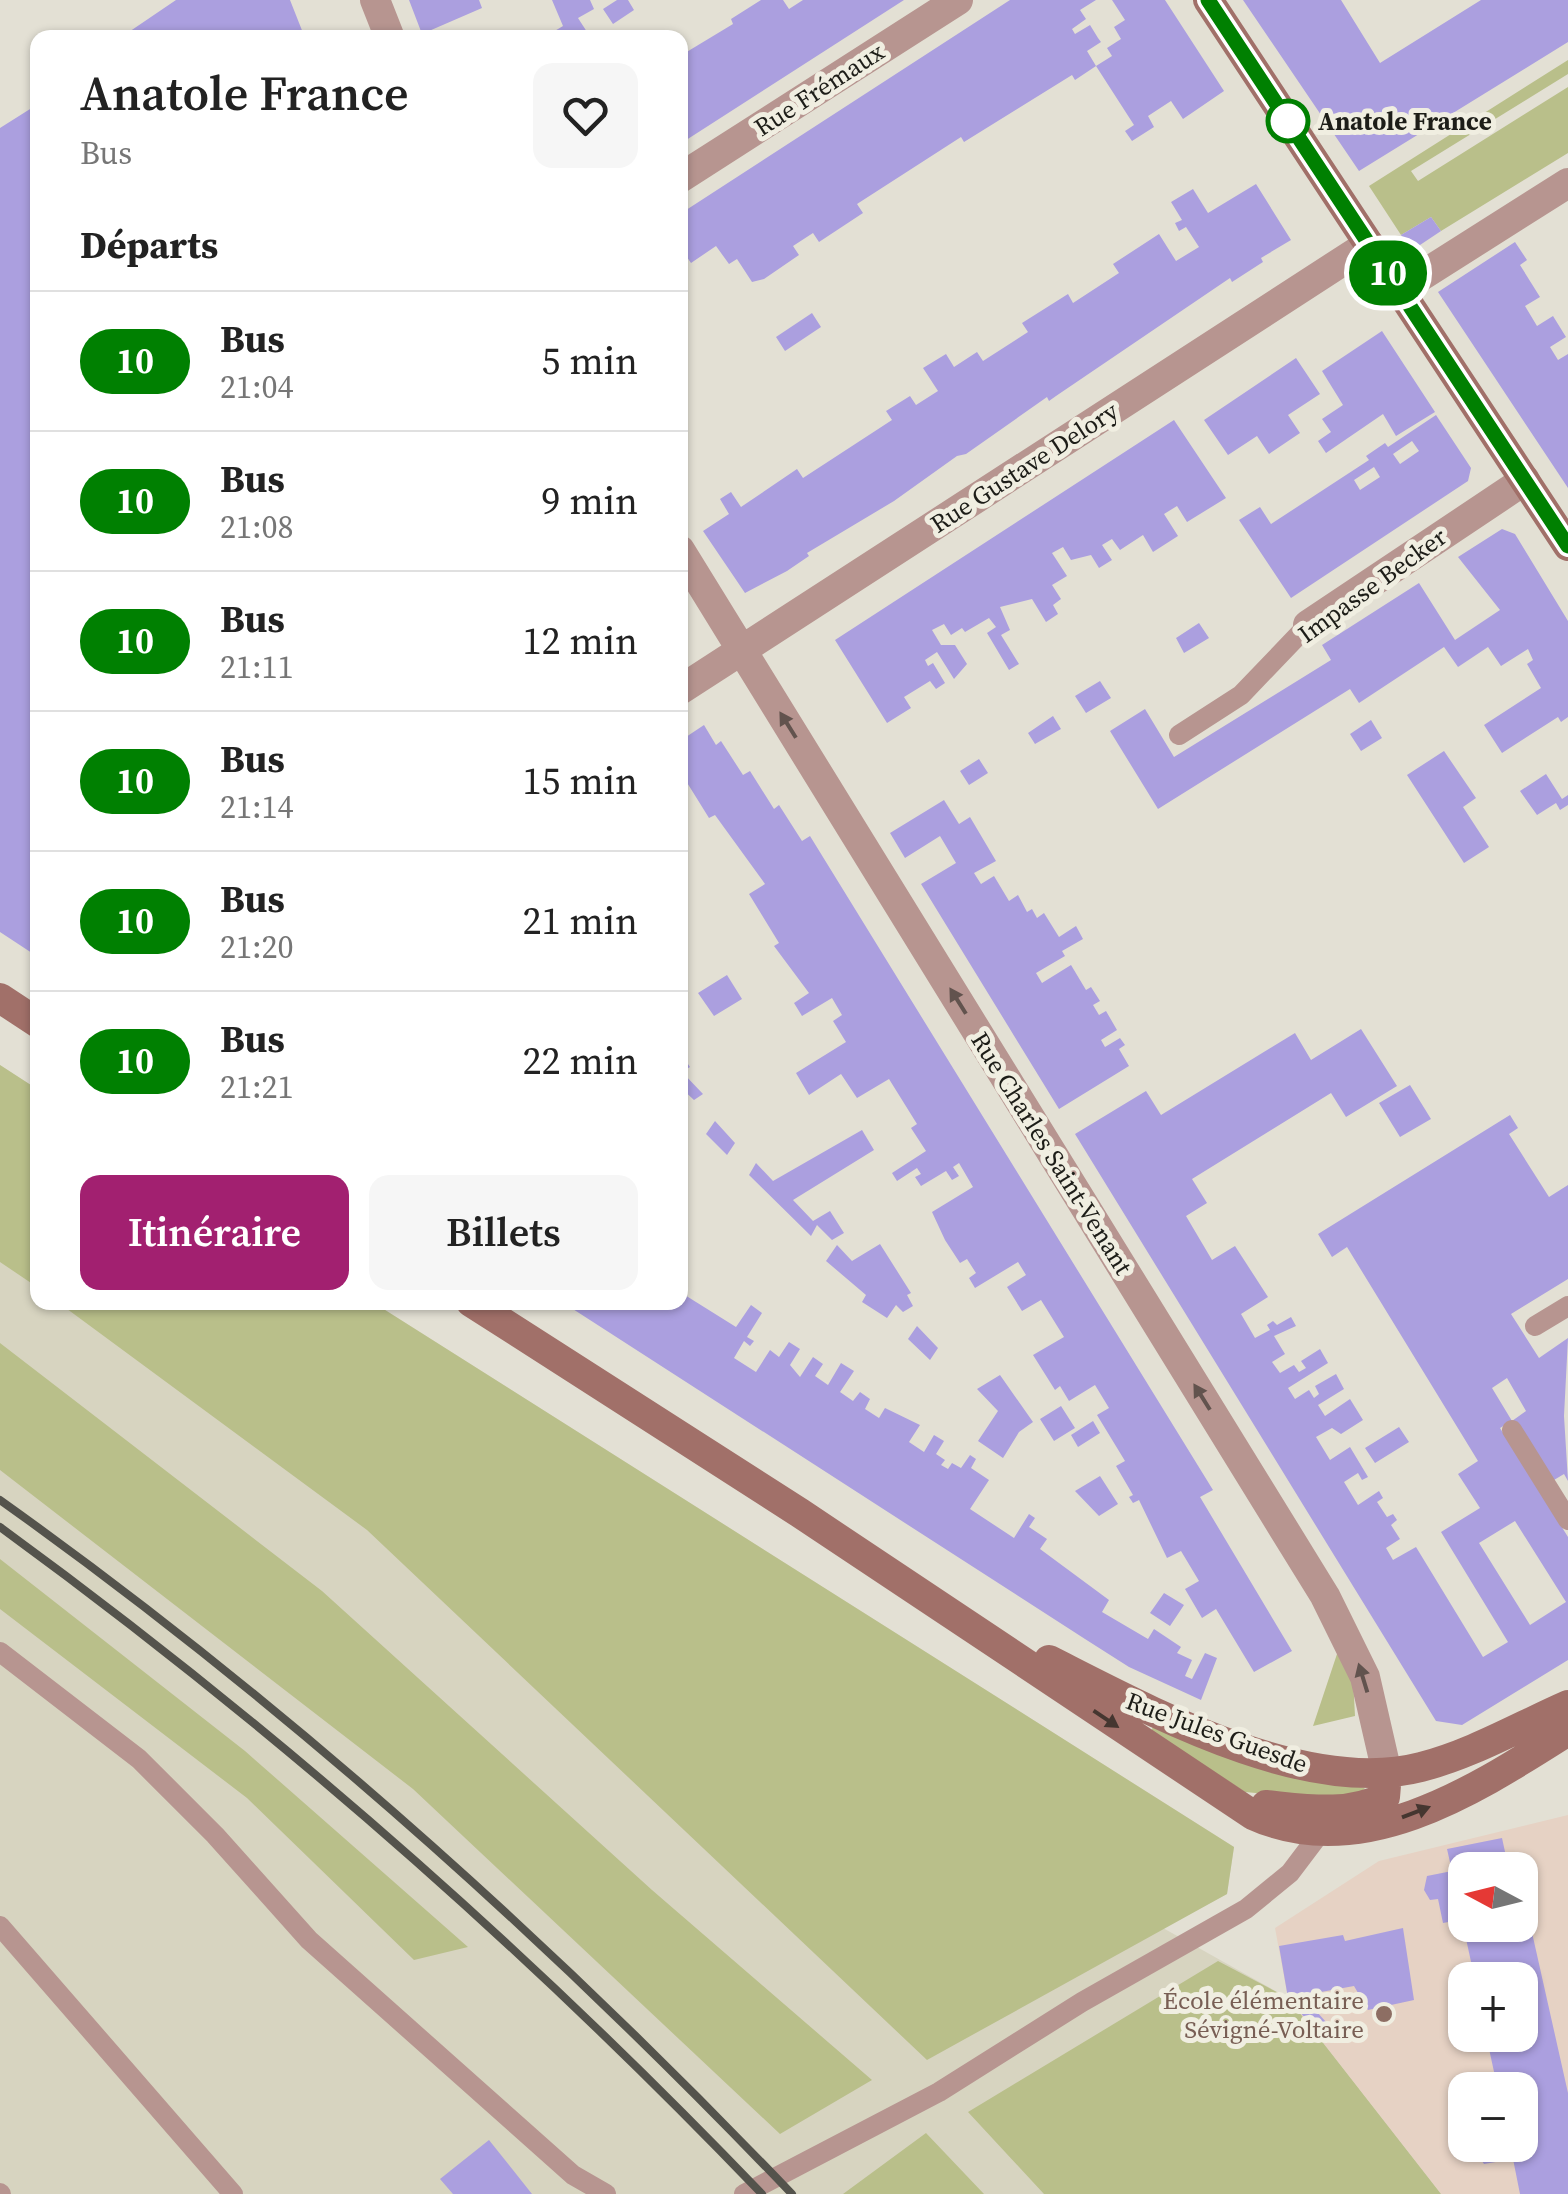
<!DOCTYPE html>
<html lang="fr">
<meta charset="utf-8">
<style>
body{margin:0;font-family:"Source Serif 4",serif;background:#f6f6f6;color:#222;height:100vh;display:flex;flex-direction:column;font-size:38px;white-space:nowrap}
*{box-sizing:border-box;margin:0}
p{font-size:32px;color:#767676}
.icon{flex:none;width:55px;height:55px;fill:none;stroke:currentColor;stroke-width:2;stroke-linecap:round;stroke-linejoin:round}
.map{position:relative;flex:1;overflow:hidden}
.panel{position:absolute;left:30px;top:30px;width:658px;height:1280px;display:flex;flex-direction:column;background:#fff;border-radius:20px;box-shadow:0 2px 8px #0004}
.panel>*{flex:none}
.badge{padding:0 20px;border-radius:32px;font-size:35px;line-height:65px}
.needle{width:65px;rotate:277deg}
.controls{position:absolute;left:1448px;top:1852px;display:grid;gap:20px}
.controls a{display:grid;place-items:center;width:90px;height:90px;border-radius:20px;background:#fff;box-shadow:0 2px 8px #0004;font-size:50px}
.map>.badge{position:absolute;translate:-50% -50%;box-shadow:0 0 0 5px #fff}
h2{padding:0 50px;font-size:38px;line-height:90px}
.round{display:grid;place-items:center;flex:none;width:105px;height:105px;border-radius:20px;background:#f6f6f6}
.head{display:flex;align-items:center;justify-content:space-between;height:170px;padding:0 50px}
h1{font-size:48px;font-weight:600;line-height:75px}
.primary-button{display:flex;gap:20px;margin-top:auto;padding:20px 50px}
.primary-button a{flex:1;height:115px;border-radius:20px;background:#a22070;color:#fff;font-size:40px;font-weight:600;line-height:115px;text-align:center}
.primary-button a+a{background:#f6f6f6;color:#222}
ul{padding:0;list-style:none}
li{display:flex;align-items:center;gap:30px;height:140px;padding:0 50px;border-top:2px solid #e0e0e0}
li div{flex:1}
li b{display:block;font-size:38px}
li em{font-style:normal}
li .badge{min-width:110px;font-weight:700;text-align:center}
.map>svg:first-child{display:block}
.built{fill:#d7d4c0}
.education{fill:#e6d2c4;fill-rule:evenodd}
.green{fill:#b9bf8a}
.building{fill:#ab9fdf;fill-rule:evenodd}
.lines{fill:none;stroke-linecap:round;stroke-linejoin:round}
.lane{stroke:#b79590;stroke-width:20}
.street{stroke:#b79590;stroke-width:30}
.secondary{stroke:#a17069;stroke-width:30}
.rail{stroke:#54534c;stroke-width:8}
.oneway{fill:#62534e}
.oneway2{fill:#453630}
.line-casing{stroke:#fff;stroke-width:22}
.line{stroke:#008001;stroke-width:15}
.stop-dot{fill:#fff;stroke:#008001;stroke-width:5}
.education-dot{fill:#8d6e63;stroke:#f0eee1;stroke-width:4}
.labels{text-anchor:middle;stroke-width:10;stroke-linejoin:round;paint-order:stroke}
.street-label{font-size:25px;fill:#1d1d18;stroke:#f0eee1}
.stop-label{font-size:25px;font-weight:bold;fill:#1d1d18;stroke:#f0eee1;text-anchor:start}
.education-label{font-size:25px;fill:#785e54;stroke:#f0eee1;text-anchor:end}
</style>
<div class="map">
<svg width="1568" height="2194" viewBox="0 0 1568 2194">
<rect width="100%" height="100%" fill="#e3e0d4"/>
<path class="built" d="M0,1065l37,24 1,213 336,1 860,544 -7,47 -64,34 125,70 153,196h-1441z"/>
<path class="education" d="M1568,1815v379h-127l-153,-196 -13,-70 104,-67zM1465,1870h55v55h-55zM1465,1980h55v55h-55zM1465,2090h55v55h-55z"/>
<path class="green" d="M1568,60v14l-157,97 7,10 150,-94v66l-127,78 -10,-14 -30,18 -32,-49z
M0,1065l37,24v198l-37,-25z
M59,1303h315l860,544 -7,47 -300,166 -560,-530z
M0,1343l322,248 330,299 220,190 -92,54 -367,-345 -413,-319z
M0,1559l245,192 223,196 -54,13 -167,-162 -247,-189z
M1339,1648l14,30 2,38 -42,10z
M1154,1725l129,46 82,17 -13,14 -107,-10 -94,-61z
M1218,1961l70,37 153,196h-397l-76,-82z
M926,2133l58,61h-141z"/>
<path class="building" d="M176,0h114l15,38h-185z
M409,0h70l3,8 -60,26z
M552,0h38l4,9 -16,9 11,17 -46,3 20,-12z
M617,0h11l6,10 -21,14 -10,-15z
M761,0h22l6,9 14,-9h101l-224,144v-88l53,-32 -2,-5z
M1010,0h86l-16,10 6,9 -14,10 3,5 15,-9 8,13 3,4 -14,9 9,15 -21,14 -3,-5 -108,67 -3,-5 -104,67 6,9 -44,29 -6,-9 -20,13 6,9 -35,24 -12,3 -15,-23 -8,5 -13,-18 -25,17 -11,-16v-33z
M1112,0h53l59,91 -41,28 -12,-18 -23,15 6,11 -22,14 -7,-10 9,-6 -38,-59 16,-10 -5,-8 14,-9 -7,-12 11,-7z
M1243,0h98l39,63 101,-63h87v42l-209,129z
M38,104v853l-38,-25v-804z
M1256,184l35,56 -30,18 2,4 -31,20 -2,-4 -174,118 -7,5 -2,-4 -81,57 -9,2 -63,45 -87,52 2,3 -22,15 -42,22 -42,-62 26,-17 -9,-15 11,-7 10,15 56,-38 6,9 89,-58 -6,-9 24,-15 6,9 22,-14 -15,-23 23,-14 8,13 23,-15 6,9 45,-29 -6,-9 46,-29 5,9 46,-30 -6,-9 46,-30 17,27 23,-14 -13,-20 -7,4 -4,-8 7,-3 -11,-18 22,-13 15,24z
M1431,217l10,14 -30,20 -10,-16z
M1515,242l12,18 -7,5 20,32 -15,9 12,20 16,-10 13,21 -16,10 8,13 10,-6v134l-130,-196z
M812,313l9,14 -36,24 -9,-14z
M1382,331l53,81 -39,24 -13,-22 -57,39 -8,-12 13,-9 -9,-13 21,-14 -21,-34z
M1296,358l24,36 -32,21 12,18 -31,21 -12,-18 -29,19 -24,-35z
M1436,415l35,53 -3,13 -177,117 -52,-78 21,-13 11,17 98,-64 -3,-4 19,-13 3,4zM1412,441l7,10 -19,13 -7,-10zM1374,467l6,10 -20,13 -6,-10z
M1174,420l52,78 -39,24 -10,-16 -13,8 14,22 -25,16 -10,-17 -23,15 -8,-11 -10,6 10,15 -13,8 -8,-13 -20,5 -8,-13 -11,6 15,23 -15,9 9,14 -8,6 5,9 -12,8 -14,-23 -32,8 10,23 -9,5 18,29 -10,6 -22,-37 9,-6 -7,-9 -24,14 -3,-4 -11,7 -7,-11 -12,6 9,15h14l12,19 -13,15 -17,-27 -12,8 3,6 5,-3 12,20 -9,6 -6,-8 -26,16 7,11 -24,15 -52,-83z
M1502,529l13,5 53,87v96l-7,5 -3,-5 -56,36 -18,-28 57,-37 -14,-24 6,-4 -5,-11 -27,17 -13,-19 -30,20 -14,-20 -85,56 -9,-14 -192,120 -48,-78 35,-22 29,48 157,-97 -9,-15 97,-62 36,57 45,-30 -42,-53z
M1199,623l10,15 -25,15 -8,-15z
M1100,681l11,17 -25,15 -11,-17z
M1053,716l8,13 -26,15 -7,-11z
M1371,720l11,18 -21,13 -11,-17z
M704,725l12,20 5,-4 22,34 7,-4 24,38 5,-4 23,36 8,-5 403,654 -13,7 92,154 -38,21 -38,-63 -14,9 -17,-29 14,-8 -18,-30 -14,7 -28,-58 -6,3 -4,-6 4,-2 -17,-29 9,-5 -28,-46 12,-7 -14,-23 -26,16 -9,-15 -5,4 -22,-35 31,-18 -23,-37 -19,11 -15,-24 19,-12 -8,-13 -43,26 -6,-10 7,-5 -9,-14 -7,4 -15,-23 -13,-28 41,-25 -14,-24 -6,4 6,9 -7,4 -6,-9 -25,15 -6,-9 6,-3 -4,-6 -20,13 -5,-8 34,-22 -15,-23 6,-4 -28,-45 -32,19 -16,-24 -32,21 -13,-22 50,-31 -13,-21 9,-6 -10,-17 -30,18 -8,-13 15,-10 -35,-47 5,-3 -30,-49 16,-10 -50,-69 -6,3 -23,-37 -6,3v-43z
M1444,751l32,47 -13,9 26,40 -25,16 -57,-88z
M979,759l9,14 -19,12 -9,-14z
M1546,774l16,25 6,-4v10l-8,5 -4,-7 -19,12 -17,-24z
M944,800l15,24 11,-7 26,44 -22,12 7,11 13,-8 15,25 9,-6 9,17 5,-3 5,9 7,-5 15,24 17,-11 7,13 -21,12 3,5 -29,17 6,10 29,-18 15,25 5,-3 9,14 -7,4 6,10 7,-4 11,19 -16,10 4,7 15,-9 5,7 -6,4 10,17 -70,43 -138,-225 35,-21 -16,-27 -35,22 -15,-25z
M727,975l15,24 -28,17 -16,-23z
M1361,1029l36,57 -51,31 -15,-24 -139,86 15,24 -21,13 26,44 23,-14 33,51 -27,17 14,24 15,-8 -3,-5 6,-4 4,4 14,-8 5,9 -22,10 11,18 -13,8 8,11 14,-8 5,7 7,-4 -5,-7 19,-12 8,14 -40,25 7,11 14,-9 5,8 5,-4 -4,-8 21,-12 8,15 -26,16 7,11 25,-17 13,21 -22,14 -9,-6 -16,9 14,23 20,-13 18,30 -6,3 -4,-7 -14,9 14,23 21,-14 4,7 -6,4 10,15 6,-3 4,6 -6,5 9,14 -14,9 7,12 23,-13 67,110 25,-15 -67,-110 39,-24 -22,-34 20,-13 -131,-214 -15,10 -14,-23 192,-119 8,13 -9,6 40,63 19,-12v94l-57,35 28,44 29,-20 -4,78 4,65 -4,-7 -15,9 -37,-62 14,-10 -19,-33 -15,10 20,33 -12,7 68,109v123l-106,65 -26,-4 -361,-587 71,-43 15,24 134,-82 16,27zM1515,1521l51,81 -36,23 -51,-82z
M680,1052l10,15 -8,5 21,22 -9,6 -14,-13z
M1410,1085l21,34 -31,18 -21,-34z
M715,1121l20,22 -8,12 -21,-21z
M862,1130l12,20 -81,50 20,21 17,-10 14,22 -12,7 -15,-15 -6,11 -62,-61 7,-12 17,18z
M880,1244l31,49 -4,2 6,11 -10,6 -7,-7 -9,13 -25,-16 4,-7 -40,-34 11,-16 15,16z
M680,1292l56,35 15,-22 11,8 -15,24 7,4 -4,5 -6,-5 -10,17 22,14 14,-22 9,7 10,-15 11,7 -10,16 10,12 13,-20 10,7 -8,12 13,9 13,-22 13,8 -14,21 13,9 7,-9 10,7 -5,10 14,9 6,-10 35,17 -11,17 15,10 10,-17 10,6 -8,13 9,6 -4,5 7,4 4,-6 9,5 9,-13 6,4 -5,9 18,12 -19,29 44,29 15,-24 6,4 -6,9 18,12 -7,10 69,51 -7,12 46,27 6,-10 27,18 -4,6 15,7 -7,16 7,3 13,-26 12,5 -16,42 -72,-33 -44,-28 -523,-337h118z
M917,1326l21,22 -8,12 -22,-21z
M1000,1375l33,47 -14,10 -16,26 -25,-17 20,-30 -21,-22z
M1061,1406l14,22 -21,13 -14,-22z
M1093,1421l7,12 -22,14 -7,-12z
M1399,1427l10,15 -34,21 -10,-15z
M1100,1476l18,28 -19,12 -24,-25z
M1164,1593l20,12 -14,21 -20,-13z
M1502,1838l5,23 8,-2 3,11h-53v49l-22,4 -5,-24 -8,1 -6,-10 3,-14 25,-5 -5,-22z
M1522,1888l46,205v101h-48l-7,-35 -29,5 -7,-10 1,-9h42v-55h-22l-12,-55h34v-55h-45l-12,-55h57z
M1403,1928l11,72 -46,10 -14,-24 -66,12 -9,-52 64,-11 2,6z
M1308,2002l18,20 -10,8 -18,-20z
M489,2140l43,54h-79l-13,-15z"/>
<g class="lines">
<path class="lane" d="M1179,735l62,-40 67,-70
M1535,1326l33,-20
M1512,1430l56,90
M0,1652l139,107 76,76 94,105 264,235 33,19
M0,1926l233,268
M0,2193l1,1
M744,2194l195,-102 143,-90 164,-93 44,-36 31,-41"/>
<path class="street" d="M375,0l15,38
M680,178l278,-178
M1399,290l169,-107
M680,550l645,1046 40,81 22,96
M1308,625l217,-145
M680,690l689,-446"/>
<path class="secondary" d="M1208,0l360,546
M0,998l38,25
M471,1302l329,211 453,302c109,50 225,-27 315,-84
M1049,1660c101,51 257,137 372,107 51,-13 99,-41 147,-62
M1266,1805c41,4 82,11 119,-8l2,-24"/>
<path class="rail" d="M0,1500c285,203 550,441 792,694
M0,1527c273,199 528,423 762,667"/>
</g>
<defs><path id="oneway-solid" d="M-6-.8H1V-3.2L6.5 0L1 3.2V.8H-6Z" transform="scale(2.5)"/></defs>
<g class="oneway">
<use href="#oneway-solid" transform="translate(788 725) rotate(-122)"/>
<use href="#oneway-solid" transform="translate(958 1001) rotate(-122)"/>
<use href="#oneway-solid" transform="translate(1202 1397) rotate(-122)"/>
<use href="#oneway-solid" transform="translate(1363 1678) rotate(-107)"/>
</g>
<g class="oneway2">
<use href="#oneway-solid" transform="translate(1106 1719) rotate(34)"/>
<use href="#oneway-solid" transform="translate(1416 1812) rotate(-21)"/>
</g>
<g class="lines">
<defs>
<path id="line" d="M1208,0l360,546"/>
</defs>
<use href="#line" class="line-casing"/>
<use href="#line" class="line"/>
</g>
<circle class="stop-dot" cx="1288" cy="121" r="20"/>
<circle class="education-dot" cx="1384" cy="2014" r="10"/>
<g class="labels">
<g class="street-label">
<text transform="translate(819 89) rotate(-33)" y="9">Rue Frémaux</text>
<text transform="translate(1024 467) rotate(-33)" y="9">Rue Gustave Delory</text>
<text transform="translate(1372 585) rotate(-36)" y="9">Impasse Becker</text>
<text transform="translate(1052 1153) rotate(58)" y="9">Rue Charles Saint-Venant</text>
<text transform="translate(1217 1732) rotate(20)" y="9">Rue Jules Guesde</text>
</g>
<g class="stop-label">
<text x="1318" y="130">Anatole France</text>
</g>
<g class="education-label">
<text x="1364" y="2009">École élémentaire<tspan x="1364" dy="29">Sévigné-Voltaire</tspan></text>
</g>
</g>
</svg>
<div class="controls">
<a><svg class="needle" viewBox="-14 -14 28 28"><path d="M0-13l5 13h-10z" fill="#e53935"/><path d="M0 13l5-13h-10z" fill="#767676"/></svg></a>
<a>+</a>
<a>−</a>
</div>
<b class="badge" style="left:1388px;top:273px;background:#008001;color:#fff">10</b>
<section class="panel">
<div class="head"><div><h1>Anatole France</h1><p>Bus</p></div><a class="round"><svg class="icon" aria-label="heart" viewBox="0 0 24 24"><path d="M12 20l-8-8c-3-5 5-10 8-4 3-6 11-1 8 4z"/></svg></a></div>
<h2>Départs</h2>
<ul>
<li><span class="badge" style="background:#008001;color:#fff">10</span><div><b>Bus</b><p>21:04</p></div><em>5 min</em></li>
<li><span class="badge" style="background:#008001;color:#fff">10</span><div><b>Bus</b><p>21:08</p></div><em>9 min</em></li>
<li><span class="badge" style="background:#008001;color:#fff">10</span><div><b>Bus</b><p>21:11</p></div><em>12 min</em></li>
<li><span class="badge" style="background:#008001;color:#fff">10</span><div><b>Bus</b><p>21:14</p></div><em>15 min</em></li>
<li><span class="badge" style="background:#008001;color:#fff">10</span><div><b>Bus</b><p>21:20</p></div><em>21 min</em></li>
<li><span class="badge" style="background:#008001;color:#fff">10</span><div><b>Bus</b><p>21:21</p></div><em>22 min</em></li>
</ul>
<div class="primary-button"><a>Itinéraire</a><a>Billets</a></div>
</section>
</div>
